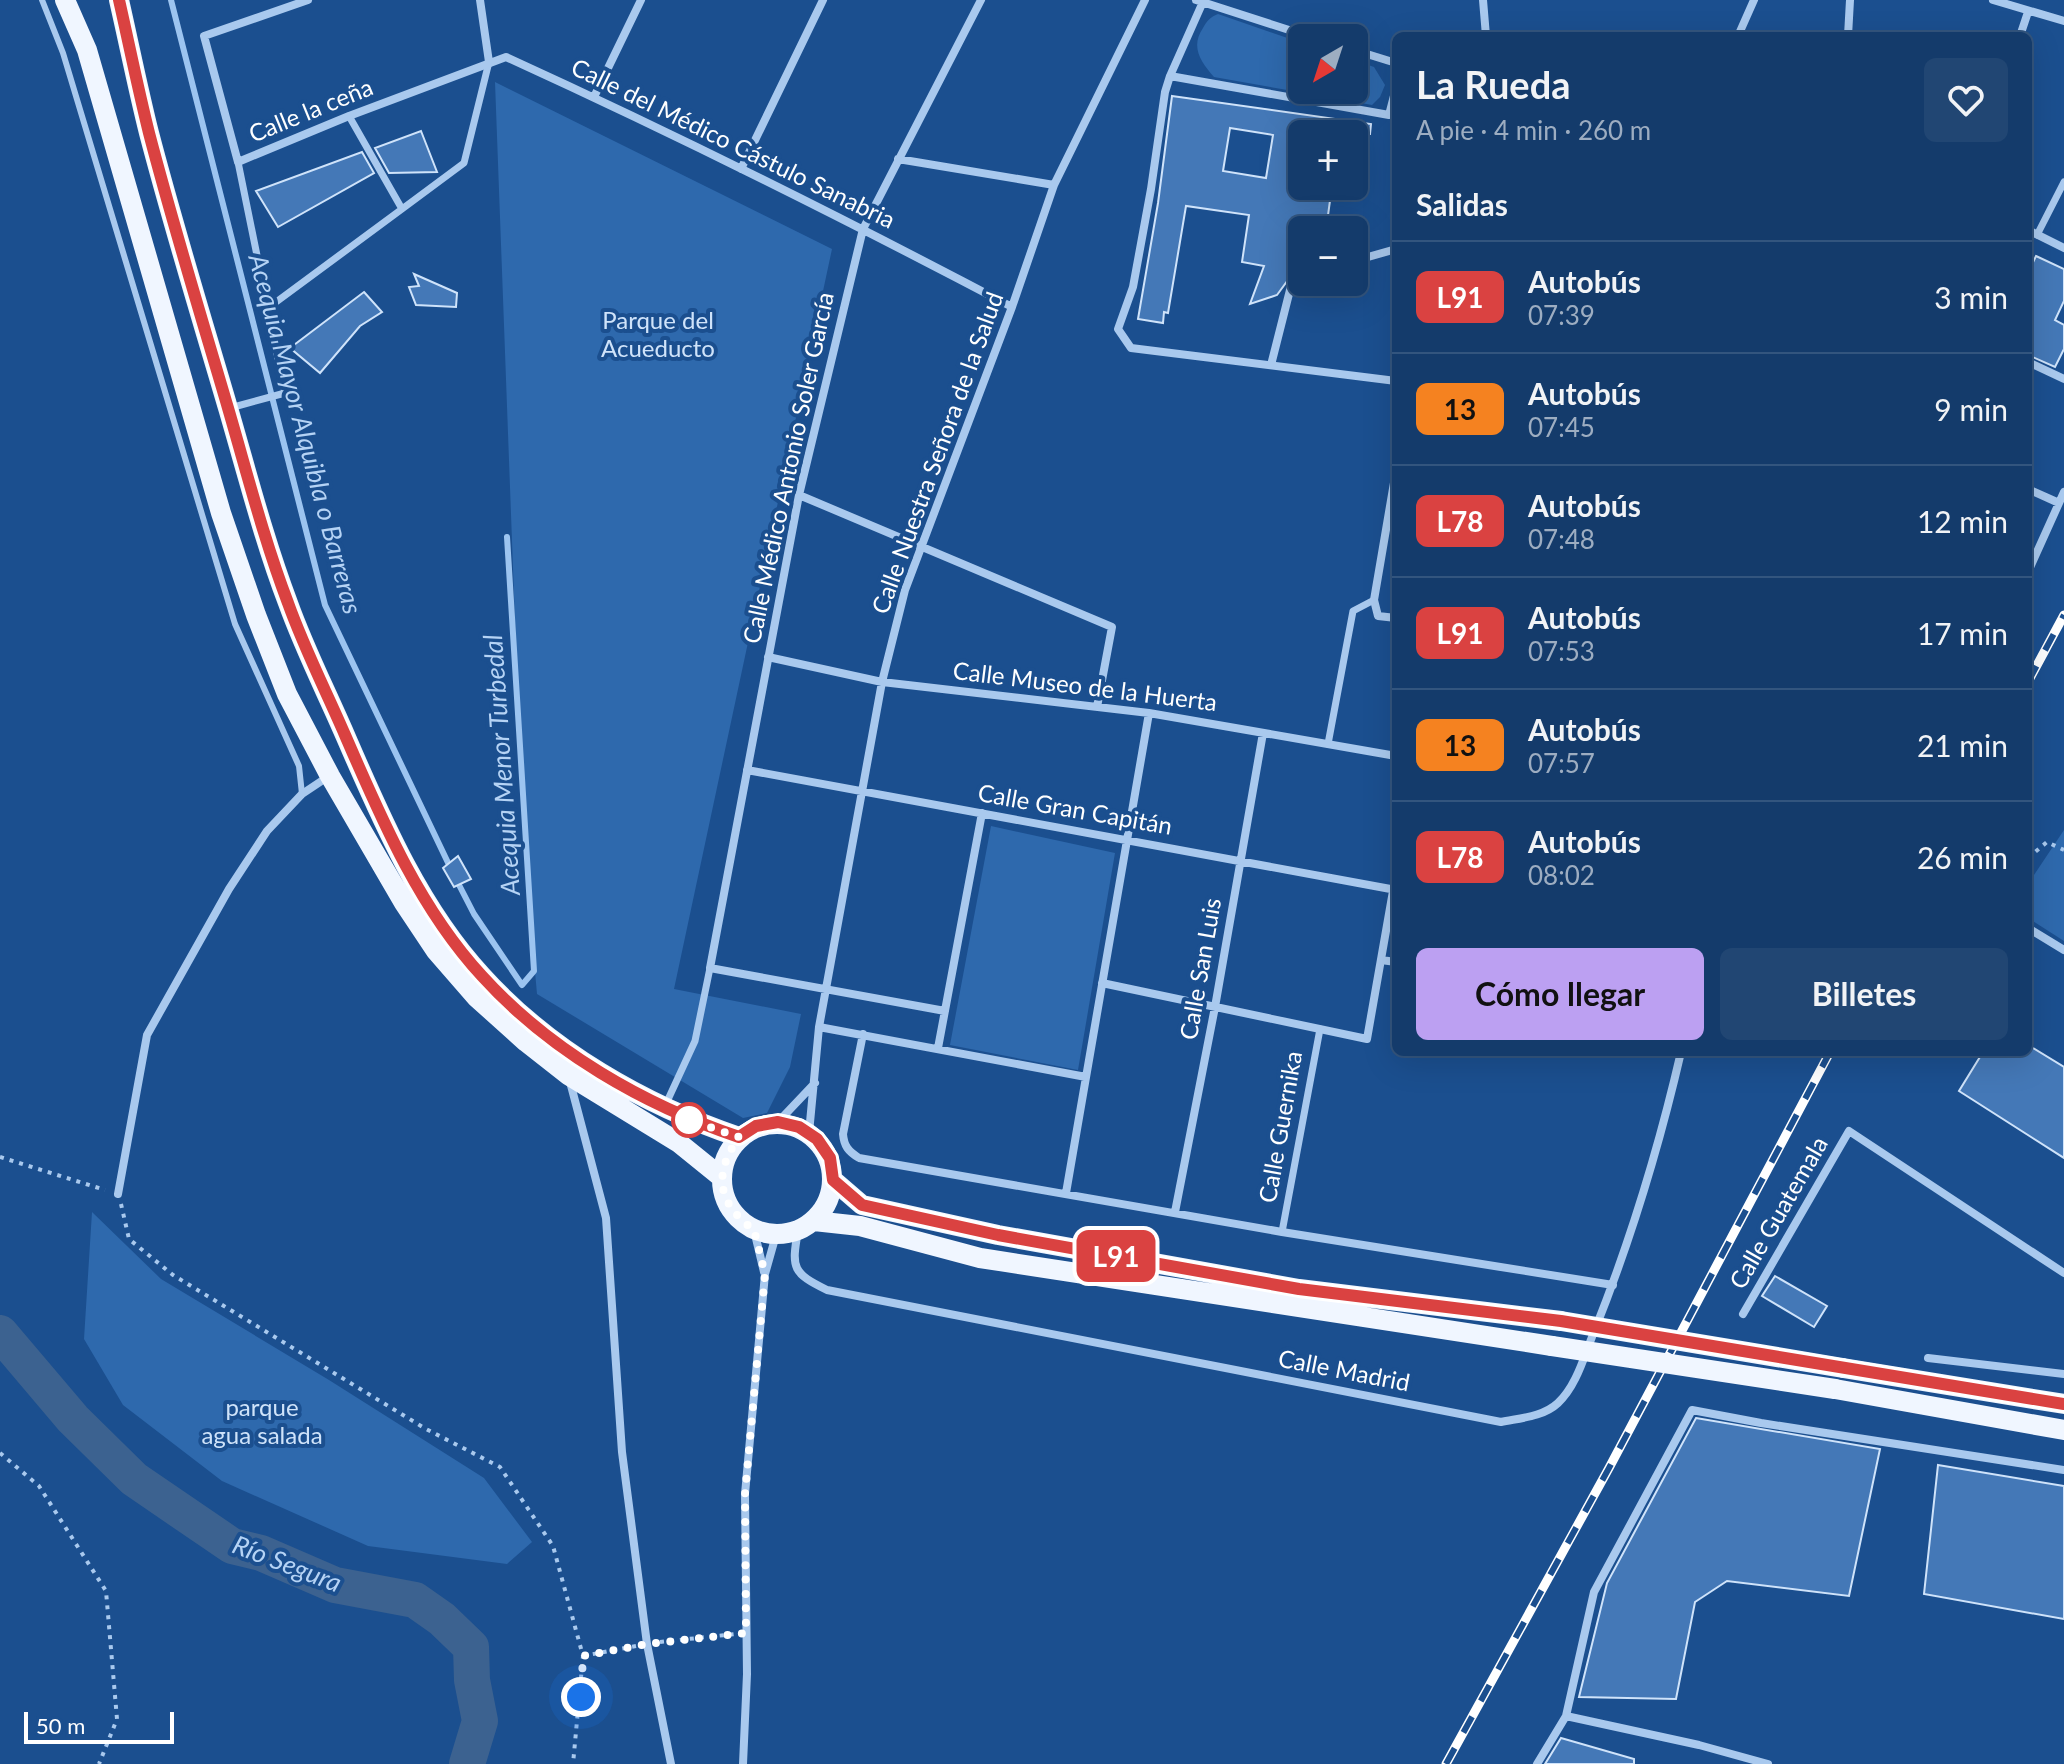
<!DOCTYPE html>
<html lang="es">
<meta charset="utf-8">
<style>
body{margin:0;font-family:Lato,sans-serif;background:#214673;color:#f1f3f6;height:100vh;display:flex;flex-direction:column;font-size:30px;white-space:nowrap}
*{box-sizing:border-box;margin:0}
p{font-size:26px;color:#9dadc1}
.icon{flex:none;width:44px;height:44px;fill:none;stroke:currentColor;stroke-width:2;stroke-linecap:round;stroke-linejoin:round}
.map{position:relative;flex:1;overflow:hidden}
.drawer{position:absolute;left:1392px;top:32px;width:640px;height:1024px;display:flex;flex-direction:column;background:#143b6b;border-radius:12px;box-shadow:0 8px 32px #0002,0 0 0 2px #33557e}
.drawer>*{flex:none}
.badge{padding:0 16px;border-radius:12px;font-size:28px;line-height:52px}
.needle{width:52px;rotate:219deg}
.tools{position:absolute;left:1288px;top:24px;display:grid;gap:16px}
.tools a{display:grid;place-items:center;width:80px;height:80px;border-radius:12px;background:#143b6b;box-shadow:0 8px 32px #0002,0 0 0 2px #33557e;font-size:40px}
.scale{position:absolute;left:24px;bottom:20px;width:150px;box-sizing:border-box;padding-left:8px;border:4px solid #fff;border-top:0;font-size:22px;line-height:28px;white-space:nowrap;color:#fff;-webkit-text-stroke:6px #1b4f8f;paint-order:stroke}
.you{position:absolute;width:40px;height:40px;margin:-20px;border:6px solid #fff;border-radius:50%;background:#1a73e8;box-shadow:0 0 0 12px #1a73e833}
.map>.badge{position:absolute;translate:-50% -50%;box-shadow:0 0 0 4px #fff}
h2{padding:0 24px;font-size:30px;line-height:72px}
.round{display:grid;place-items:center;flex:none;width:84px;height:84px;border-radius:12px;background:#214673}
.head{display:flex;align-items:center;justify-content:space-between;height:136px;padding:0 24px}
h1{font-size:38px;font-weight:700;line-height:60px}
.cta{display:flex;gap:16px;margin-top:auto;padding:16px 24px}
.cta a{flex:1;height:92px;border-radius:12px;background:#bca0f2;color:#111;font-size:32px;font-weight:700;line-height:92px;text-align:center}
.cta a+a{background:#214673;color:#f1f3f6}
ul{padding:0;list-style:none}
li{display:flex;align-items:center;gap:24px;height:112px;padding:0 24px;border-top:2px solid #33557e}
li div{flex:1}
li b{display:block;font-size:30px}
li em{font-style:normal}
li .badge{min-width:88px;font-weight:700;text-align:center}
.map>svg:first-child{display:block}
.green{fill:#2e69ad}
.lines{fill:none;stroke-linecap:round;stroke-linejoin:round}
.stream{stroke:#9cc4f0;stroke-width:6}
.river{stroke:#3c6290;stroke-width:36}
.building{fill:#4478b7;stroke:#cfe3fa;stroke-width:2;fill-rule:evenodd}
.path{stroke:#a9c9ee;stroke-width:4;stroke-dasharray:4 6;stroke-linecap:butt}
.service{stroke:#a9c9ee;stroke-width:6}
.pedestrian{stroke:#a9c9ee;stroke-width:7}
.minor{stroke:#a9c9ee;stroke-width:8}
.primary{stroke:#f0f6ff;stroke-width:20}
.rail-casing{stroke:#fff;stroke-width:9}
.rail{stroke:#1b4f8f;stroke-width:6;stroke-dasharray:18;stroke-linecap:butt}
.primary-bridge{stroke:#f0f6ff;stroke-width:20}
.line-casing{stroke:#fff;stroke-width:18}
.line{stroke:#da4241;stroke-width:12}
.walk{stroke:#fff;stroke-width:8;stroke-dasharray:0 14.4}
.stop-dot{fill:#fff;stroke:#da4241;stroke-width:4}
.labels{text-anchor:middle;stroke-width:8;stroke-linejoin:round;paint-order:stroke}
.street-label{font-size:24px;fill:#fff;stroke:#1b4f8f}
.park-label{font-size:24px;fill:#cfe3fa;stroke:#1b4f8f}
.water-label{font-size:26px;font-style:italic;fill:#b5d3f5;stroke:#1b4f8f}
</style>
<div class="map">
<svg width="2064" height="1764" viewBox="0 0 2064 1764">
<rect width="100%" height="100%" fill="#1b4f8f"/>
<path class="green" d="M1218,14l84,29v47h52v-30l20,7 11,18 -5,12 -8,8 -158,-28c-13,-15 -24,-30 -11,-49 4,-7 7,-11 15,-14z
M495,82l337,167 -158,740 127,25 -11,53 -23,46 -24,5 -206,-124 -14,-156z
M991,826l124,27 -37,217 -128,-25z
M2064,830v111l-36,-23v-34z
M92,1212l69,67 168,101 155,98 48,64 -25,22 -139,-18 -146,-65 -99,-76 -39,-66z"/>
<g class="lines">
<path class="stream" d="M171,0l154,605 126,264
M456,879l18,35 48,71 12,-14 -27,-434"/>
<path class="river" d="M0,1333l73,86 61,60 98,67 29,7 74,32 80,15 27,19 29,28 1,33 8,41 -13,43"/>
</g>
<path class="building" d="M1172,96l199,28 -1,10h-68v52h30l-6,44h-24v38l-6,1 -19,26 -27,9 14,-38 -22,-4 7,-47 -63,-9 -18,107 -4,-1 -1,11 -25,-4 20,-116zM1230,128l43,7 -7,43 -43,-7z
M421,131l16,41 -48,1 -14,-25z
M362,152l12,21 -96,54 -22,-36z
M2036,256l28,13v32l-9,19 9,5v24l-9,18 -27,-12v-82z
M414,274l43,19 -1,14 -40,-2 -7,-18 10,-1z
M364,292l18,20 -22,14 -40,47 -30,-25z
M458,856l13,23 -17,8 -11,-19z
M2028,1045l36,22v91l-105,-67 24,-39h45z
M1775,1276l52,30 -13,21 -52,-31z
M1696,1418l184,31 -31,147 -122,-15 -32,21 -19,97 -97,-2 28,-114z
M1938,1465l126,21v133l-140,-25z
M1561,1738l73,21v5h-89z"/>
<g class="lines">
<path class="path" d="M2028,858l19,-16 17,8
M0,1157l105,33
M121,1204l8,35 44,36 253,154 74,38 53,79 30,110 -10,108
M0,1453l39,33 67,105 11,128 -18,45
M660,1642l75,-8
M583,1656l53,-10"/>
<path class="service" d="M42,0l21,53 172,571 64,142 3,28"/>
<path class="pedestrian" d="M402,209l62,-46 25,-101
M2037,235l27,-53
M268,308l134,-99 -53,-93
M230,408l55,-15 -47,-231
M1328,744l25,-133 21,-11
M665,1106l30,-65 15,-73
M1282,1232l38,-203"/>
<path class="minor" d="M308,0l-104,36 34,126 111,-46 157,-59c171,78 339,162 506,250
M480,0l9,62
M1196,0l118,38
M1483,0l3,36
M1993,0l71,21
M1202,4l-32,72 -5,16 -14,97 -18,98 -15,42 13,19 265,33
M1738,36l16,-36
M1848,36l2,-36
M2020,36l8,-24
M1354,50l42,13
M1170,76l219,39 7,-27
M594,97l47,-97
M898,159l156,26
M741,169l82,-169
M2028,230l36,18
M1354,261l42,-12
M2028,362l36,17
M1271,365l20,-79 11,-7
M1396,471l-22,129 4,16 18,2
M2028,489l31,14
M799,495l313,132 -15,80
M2028,572l36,-80
M768,657l114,25 267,31 247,43
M747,770l649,120
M2028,928l36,22
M1381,960l15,2
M1102,983l265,56 29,-165
M945,1011l-235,-43 89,-473 64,-266 118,-229
M819,1027l267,50
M863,1034l-20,100c1,12 5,17 16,24l423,74 331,53
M938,1048l44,-235
M569,1078l37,140 16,234 25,192 24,120
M778,1122l37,-39
M809,1133l10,-106 63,-345 23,-92 107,-283 42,-122 91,-185
M1066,1193l83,-480
M118,1194l29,-159 82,-146 38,-58 35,-37 27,-18
M1175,1212l40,-205 48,-274
M754,1230l10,42
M798,1231c-7,38 -5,42 29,59l674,132c19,-4 42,-5 57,-19 19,-18 26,-47 36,-71 36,-90 65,-185 87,-280
M1743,1314l106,-183 215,142
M1928,1358l136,16
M743,1764l4,-90 -2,-180 20,-220 11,-39
M1537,1764l29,-48
M1768,1764l-69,-19 -133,-29 28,-124 98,-182 69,13 303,47"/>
<path class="primary" d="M65,0l22,50 134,463 35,102 31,79 43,82 74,127 32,48 40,46 50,45 42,33 111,68 42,34
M119,0c10,44 19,89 30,133 24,92 52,183 79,275 19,65 36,132 60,195 16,45 38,88 57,132 36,83 74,173 137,241 68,75 162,129 257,161
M722 1179a55 55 0 1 1 110 0a55 55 0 1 1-110 0Z
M833,1180l29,25 136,30 301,54 262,32
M814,1221l46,5 120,32 572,88
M1843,1368l221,36
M1835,1389l229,41"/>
<defs>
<path id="rail" d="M2028,682l36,-67
M1446,1764l163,-296 221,-416"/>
</defs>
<use href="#rail" class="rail-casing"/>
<use href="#rail" class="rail"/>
<path class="primary-bridge" d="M1561,1321l282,47
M1552,1346l283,43"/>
</g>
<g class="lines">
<defs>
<path id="line" d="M119,0c10,44 19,89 30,133 24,92 52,183 79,275 19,65 36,132 60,195 16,45 38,88 57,132 36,83 74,173 137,241 68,75 162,129 257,161l17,-11 22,-4 21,5 18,12 13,19 3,22 29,25 136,30 301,54 262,32 503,83"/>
</defs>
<use href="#line" class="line-casing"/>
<use href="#line" class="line"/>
<path class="walk" d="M581,1697l2,-41 64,-12 99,-11 -1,-139 20,-220 -11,-44c-37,-27 -41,-56 -15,-93l-50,-17"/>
</g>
<circle class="stop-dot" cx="689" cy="1120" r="16"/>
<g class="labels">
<g class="street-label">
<text transform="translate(311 111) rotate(-22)" y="8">Calle la ceña</text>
<text transform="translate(733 144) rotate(26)" y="8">Calle del Médico Cástulo Sanabria</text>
<text transform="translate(938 453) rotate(-70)" y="8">Calle Nuestra Señora de la Salud</text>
<text transform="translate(789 468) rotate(-78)" y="8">Calle Médico Antonio Soler García</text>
<text transform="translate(1085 687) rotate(7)" y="8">Calle Museo de la Huerta</text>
<text transform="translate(1075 810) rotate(10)" y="8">Calle Gran Capitán</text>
<text transform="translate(1201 969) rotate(-80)" y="8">Calle San Luis</text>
<text transform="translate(1281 1127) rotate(-80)" y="8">Calle Guernika</text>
<text transform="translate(1779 1213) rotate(-60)" y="8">Calle Guatemala</text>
<text transform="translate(1344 1371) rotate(11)" y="8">Calle Madrid</text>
</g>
<g class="park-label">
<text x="658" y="329">Parque del<tspan x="658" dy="28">Acueducto</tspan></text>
<text x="262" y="1416">parque<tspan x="262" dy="28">agua salada</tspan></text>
</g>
<g class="water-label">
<text transform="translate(305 434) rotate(75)" y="9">Acequia Mayor Alquibla o Barreras</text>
<text transform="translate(502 765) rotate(-94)" y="9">Acequia Menor Turbedal</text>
<text transform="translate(287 1564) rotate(21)" y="9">Río Segura</text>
</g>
</g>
</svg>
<div class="tools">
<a><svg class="needle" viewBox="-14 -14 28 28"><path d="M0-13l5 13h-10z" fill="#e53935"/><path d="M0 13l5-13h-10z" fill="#9dadc1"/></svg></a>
<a>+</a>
<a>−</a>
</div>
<div class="scale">50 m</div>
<div class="you" style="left:581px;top:1697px"></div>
<b class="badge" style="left:1116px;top:1256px;background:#da4241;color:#fff">L91</b>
<section class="drawer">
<div class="head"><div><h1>La Rueda</h1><p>A pie · 4 min · 260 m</p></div><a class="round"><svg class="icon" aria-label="heart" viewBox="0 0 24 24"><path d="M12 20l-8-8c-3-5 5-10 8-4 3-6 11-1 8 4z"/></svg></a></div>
<h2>Salidas</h2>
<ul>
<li><span class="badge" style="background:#da4241;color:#fff">L91</span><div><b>Autobús</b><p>07:39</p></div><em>3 min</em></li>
<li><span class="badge" style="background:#f58220;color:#111">13</span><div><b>Autobús</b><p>07:45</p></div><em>9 min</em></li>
<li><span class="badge" style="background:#da4241;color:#fff">L78</span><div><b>Autobús</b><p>07:48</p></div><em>12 min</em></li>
<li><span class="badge" style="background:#da4241;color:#fff">L91</span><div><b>Autobús</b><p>07:53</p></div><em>17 min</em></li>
<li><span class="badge" style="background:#f58220;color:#111">13</span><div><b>Autobús</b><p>07:57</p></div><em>21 min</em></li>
<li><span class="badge" style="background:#da4241;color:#fff">L78</span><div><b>Autobús</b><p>08:02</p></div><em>26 min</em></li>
</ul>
<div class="cta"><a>Cómo llegar</a><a>Billetes</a></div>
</section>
</div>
